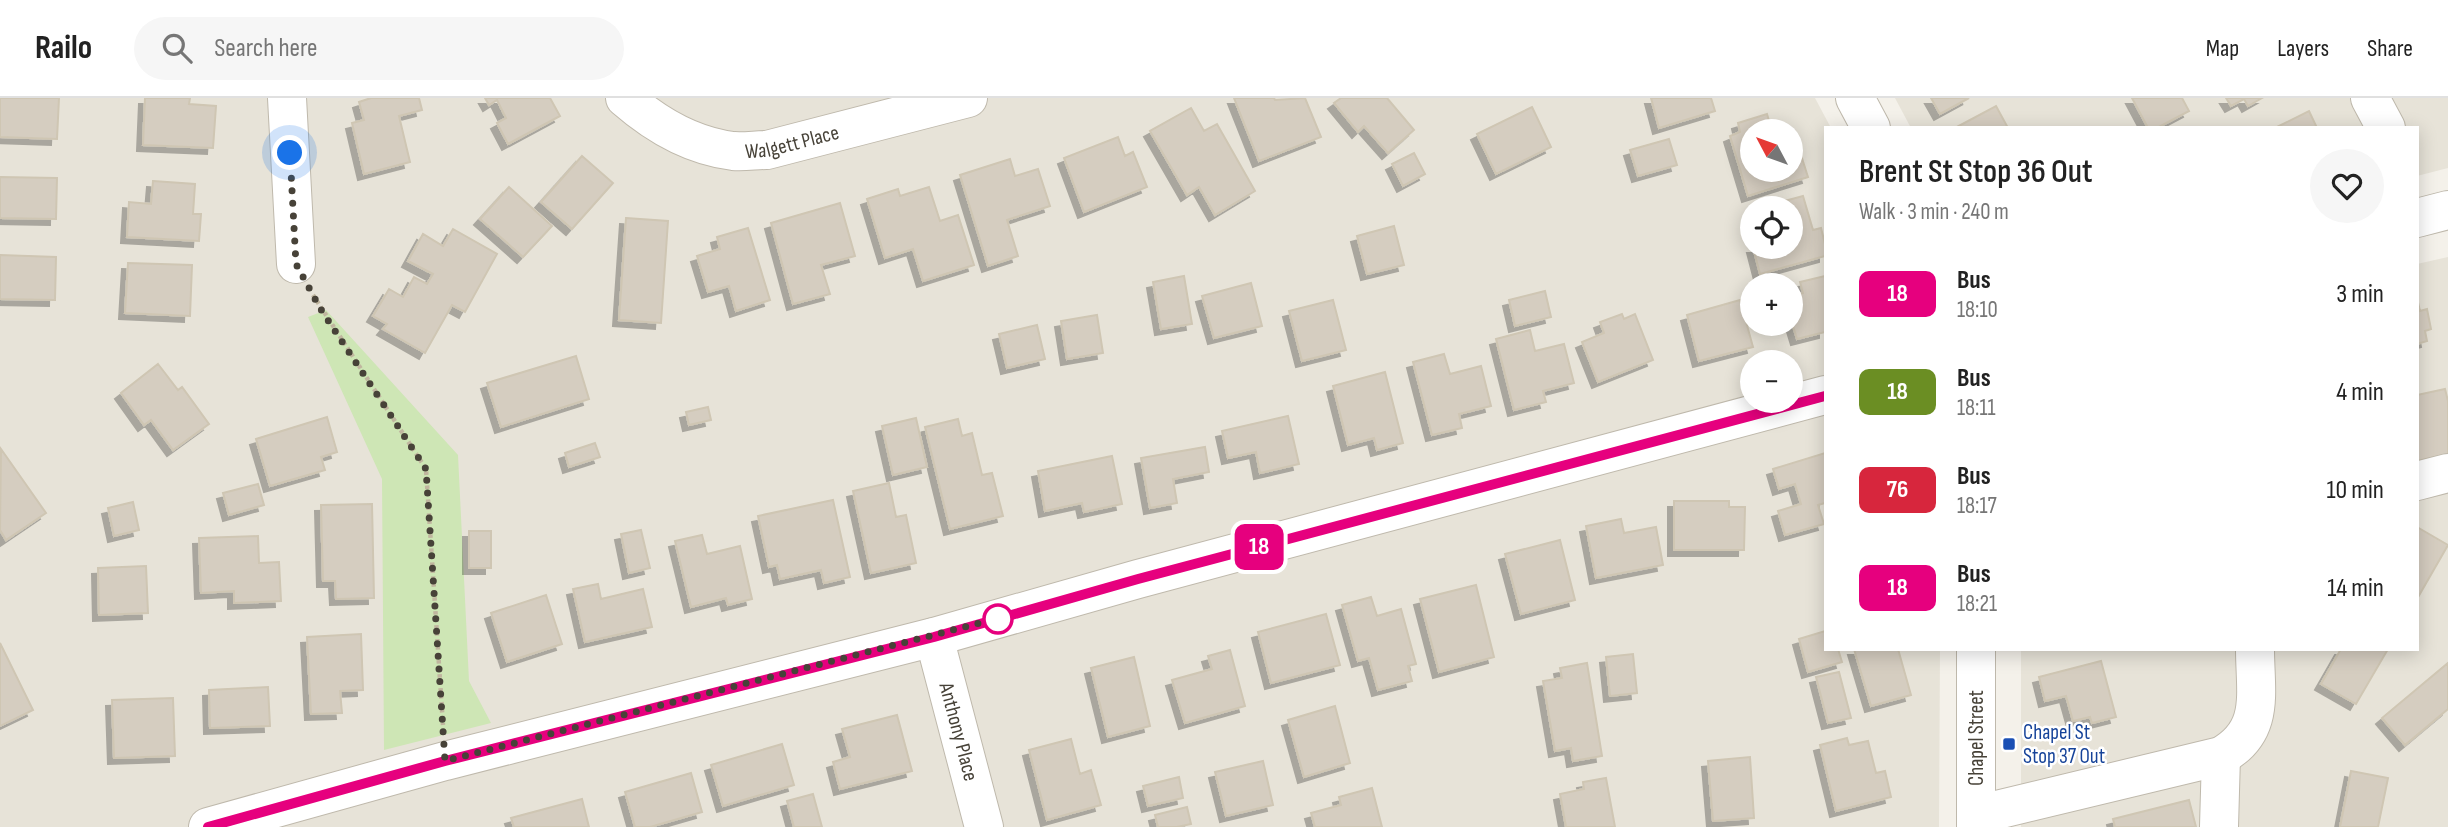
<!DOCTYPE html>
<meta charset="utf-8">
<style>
body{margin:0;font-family:"Sofia Sans Condensed",sans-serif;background:#f6f6f6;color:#222;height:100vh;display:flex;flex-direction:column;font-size:26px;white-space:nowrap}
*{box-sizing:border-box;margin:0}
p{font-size:23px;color:#767676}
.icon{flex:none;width:38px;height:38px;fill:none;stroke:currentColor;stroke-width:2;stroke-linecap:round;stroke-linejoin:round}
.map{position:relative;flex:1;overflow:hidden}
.details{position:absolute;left:1824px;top:28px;width:595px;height:525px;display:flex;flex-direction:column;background:#fff;border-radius:0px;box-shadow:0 4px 18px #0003}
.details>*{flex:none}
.badge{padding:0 14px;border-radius:10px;font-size:24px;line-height:46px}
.needle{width:46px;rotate:311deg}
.tools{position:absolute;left:1740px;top:21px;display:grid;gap:14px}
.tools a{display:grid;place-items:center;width:63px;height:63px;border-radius:50%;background:#fff;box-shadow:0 4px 18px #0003;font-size:35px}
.you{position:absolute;width:35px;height:35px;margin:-18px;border:5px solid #fff;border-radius:50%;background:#1a73e8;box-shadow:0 0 0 10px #1a73e833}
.map>.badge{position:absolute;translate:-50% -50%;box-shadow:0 0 0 4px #fff}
.round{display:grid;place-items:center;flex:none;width:74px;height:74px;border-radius:37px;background:#f6f6f6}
.head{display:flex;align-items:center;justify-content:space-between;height:119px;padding:0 35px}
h1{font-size:33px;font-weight:600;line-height:52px}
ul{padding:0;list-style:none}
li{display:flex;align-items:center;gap:21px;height:98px;padding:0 35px}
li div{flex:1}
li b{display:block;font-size:26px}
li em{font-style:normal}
li .badge{min-width:77px;font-weight:700;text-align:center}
header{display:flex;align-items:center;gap:42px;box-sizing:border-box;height:98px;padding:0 35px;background:#fff;border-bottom:2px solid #e0e0e0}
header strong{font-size:33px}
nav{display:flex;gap:38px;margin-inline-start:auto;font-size:24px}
.search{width:490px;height:63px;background:#f6f6f6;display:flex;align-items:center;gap:18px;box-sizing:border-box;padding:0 24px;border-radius:38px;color:#767676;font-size:26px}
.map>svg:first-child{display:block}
.residential{fill:#e7e3d8;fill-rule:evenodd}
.green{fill:#cee6b5}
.building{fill:#d5cdc0;stroke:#cfc6b3;stroke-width:2;filter:url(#shadow)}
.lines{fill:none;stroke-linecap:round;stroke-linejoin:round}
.minor-casing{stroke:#bfb9ac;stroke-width:40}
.path{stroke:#c0b69f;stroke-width:4.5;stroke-dasharray:3.5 3.5;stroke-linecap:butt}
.minor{stroke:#fff;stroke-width:38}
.line-casing{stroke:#fff;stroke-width:16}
.line{stroke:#e6007e;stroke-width:10}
.walk{stroke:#474238;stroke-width:7;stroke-dasharray:0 12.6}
.stop-dot{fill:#fff;stroke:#e6007e;stroke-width:3.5}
.transit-dot{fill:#1a4fb4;stroke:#fff;stroke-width:2.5}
.labels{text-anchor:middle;stroke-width:5;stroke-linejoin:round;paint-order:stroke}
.street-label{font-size:21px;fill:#474238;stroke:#fff}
.transit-label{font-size:21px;fill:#164399;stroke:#fff;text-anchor:start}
</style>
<header>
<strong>Railo</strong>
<div class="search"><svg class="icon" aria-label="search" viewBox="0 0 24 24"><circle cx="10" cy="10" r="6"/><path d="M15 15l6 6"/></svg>Search here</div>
<nav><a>Map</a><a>Layers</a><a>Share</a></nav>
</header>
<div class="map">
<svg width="2448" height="729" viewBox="0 0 2448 729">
<defs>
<filter id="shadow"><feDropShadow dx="-6" dy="6" stdDeviation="0" flood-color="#0004"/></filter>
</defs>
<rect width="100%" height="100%" fill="#f4f1ea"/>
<path class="residential" d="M0,0h1815l16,30h-6v521h115l-1,178h-1939zM1752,33h38v39h-38zM1752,110h38v39h-38zM1752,187h38v39h-38zM1752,264h38v39h-38z
M1895,0h553v70l-31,8v-48h-506z
M2448,159v570h-427v-178h396v-385z"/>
<path class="green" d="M326,212l132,145 11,226 22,42 -107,27 -2,-271 -74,-162z"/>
<path class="building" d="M0,0h59l-2,41 -57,-2z
M145,0h45l-1,6 27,2 -3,42 -70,-3z
M371,0h48l3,12 -23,6 11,46 -46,12 -12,-51 12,-3 -5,-18z
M485,0h65l10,18 -52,28 -11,-21 9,-5 -9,-18 -8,5z
M1234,0h40l1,2 30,-2 16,39 -62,24z
M1341,0h46l27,32 -26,23 -24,-27 -6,6 -24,-29z
M1651,0h60l4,13 -56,17z
M1931,0h38l-29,16z
M2132,0h50l7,13 -32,17h-9z
M2226,0h36l-14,8 -4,-7 -13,7z
M1996,8l12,22h-53z
M1532,9l19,40 -55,27 -19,-40z
M1191,10l13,23 13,-7 38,67 -40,24 -16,-28 -12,8 -37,-64z
M2309,13l8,17h-42z
M1767,16l5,17h-20v39h38v-14l1,3 10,-4 7,22 -60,19 -18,-60 10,-4 -2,-9z
M1118,39l7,19 8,-4 14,35 -63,25 -20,-54z
M1669,41l8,26 -39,11 -8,-26z
M1414,55l11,21 -22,12 -11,-22z
M582,58l31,27 -41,46 -31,-27z
M1010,61l5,17 23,-7 12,37 -43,14 11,36 -30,10 -28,-91z
M0,79l57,1 -1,41 -56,-1z
M153,83l42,3 -2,30h8l-2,27 -72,-4 2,-35 22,2z
M509,89l43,39 -29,31 -43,-38z
M929,89l11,34 18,-6 16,50 -51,16 -10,-32 -28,9 -18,-59 31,-10 2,7z
M1803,98l10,34 8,-2 4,16v12l-65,18 -7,-27h37v-39h-31z
M840,105l15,53 -34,9 9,29 -37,10 -22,-81z
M626,120l42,3 -7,102 -42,-3z
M1394,128l10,39 -37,9 -10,-38z
M748,130l22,72 -34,11 -7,-25 -21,6 -11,-36 23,-7 -3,-12z
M453,131l44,25 -32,58 -13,-7 -27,48 -42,-24 4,-5 -14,-8 16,-27 14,8 11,-20 13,7 6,-10 -25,-13 15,-27 20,12z
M0,157l56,2 -1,43 -55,-1z
M128,165l64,2 -2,51 -65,-3z
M1184,178l8,48 -31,5 -8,-47z
M1825,178v56l-28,7 -7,-23v-20l13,-3 -3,-11z
M1251,185l11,43 -48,12 -12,-42z
M1545,193l6,26 -36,9 -6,-26z
M2417,200l3,13 7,-2 4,20 -6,2 2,10 -10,3z
M1333,202l13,50 -44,11 -13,-50z
M1740,202l13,47 -54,14 -12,-46z
M1622,216l2,5 11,-5 18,46 -55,22 -16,-40 22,-9 -4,-11z
M1097,217l6,38 -36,6 -6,-38z
M1037,227l8,34 -38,9 -8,-34z
M1530,232l5,21 29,-7 10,39 -31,8 3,11 -32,8 -18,-71z
M1444,256l6,20 31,-8 10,40 -32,8 3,14 -30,7 -19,-73z
M576,258l13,43 -88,28 -14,-44z
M158,266l20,26 4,-3 27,37 -36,26 -22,-30 -7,5 -23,-32z
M1385,274l18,71 -26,7 -3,-12 -26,7 -15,-59z
M2445,291l3,12v53l-31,7v-66z
M708,309l3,13 -22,5 -3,-13z
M1288,318l11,48 -39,9 -4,-21 -28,6 -6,-27z
M327,319l10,35 -16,5 4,13 -55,16 -14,-47z
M916,320l11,49 -34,8 -11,-49z
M958,321l4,17 10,-3 10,42 10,-2 11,43 -53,13 -25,-102z
M595,345l5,14 -31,10 -4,-14z
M1205,349l4,25 -36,7 4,24 -27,5 -9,-50z
M1,351l45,64 -40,27 -6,-10z
M1825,355v50l-7,2 6,19 -39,11 -7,-24 23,-7 -6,-20 -16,5 -6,-20z
M1112,358l10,48 -38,8 -2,-9 -37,8 -7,-40z
M889,385l7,34 10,-2 10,48 -45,10 -18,-82z
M258,386l6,21 -35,10 -6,-22z
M833,402l17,77 -26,6 -3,-13 -41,9 -3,-14 -8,2 -11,-51z
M1674,403h55v6h16l-1,43h-70z
M133,404l6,28 -25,6 -6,-28z
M372,406l2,94 -38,1 -1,-18h-12l-2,-76z
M1621,421l3,14 32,-6 7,38 -67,13 -10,-52z
M2417,429l31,18 -31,54z
M641,432l9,38 -21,5 -8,-39z
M469,433h22v37h-22z
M702,437l5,19 33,-8 12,53 -24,6 -2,-7 -35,9 -16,-66z
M258,438l1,27 20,-1 2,39 -47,2v-12l-33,2 -2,-55z
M1560,442l15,60 -54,14 -16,-60z
M146,468l2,47 -49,2 -1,-47z
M598,486l3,15 42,-10 9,38 -67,15 -12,-53z
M1476,487l18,72 -55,15 -19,-73z
M546,497l16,49 -55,18 -16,-49z
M1371,499l6,19 24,-7 15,55 -8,2 4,15 -34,9 -9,-32 -11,3 -16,-56z
M1326,516l14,51 -69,18 -13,-51z
M1825,533v18h13l4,13 -34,10 -9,-33z
M361,536l2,56 -23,1 2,22 -31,1 -4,-77z
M0,545l33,67 -33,16z
M1854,551h44l13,46 -40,11z
M2341,551h47l-32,55 -35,-20z
M1230,552l15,56 -60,17 -13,-43 40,-11 -4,-13z
M1633,556l4,39 -27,3 -4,-39z
M1134,559l16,69 -42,11 -17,-69z
M2101,563l15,56 -24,6 -2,-6 -17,4 -7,-25 -21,5 -6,-24z
M1587,565l15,93 -29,5 -2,-13 -16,3 -12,-70 19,-3 -2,-10z
M2448,565v46l-43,36 -23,-27z
M1839,574l12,46 -23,5 -12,-46z
M268,589l2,39 -60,2 -1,-38z
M173,600l2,58 -61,2 -2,-58z
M1335,608l15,57 -46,14 -16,-57z
M897,617l15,56 -72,18 -7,-27 17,-5 -8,-28z
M1847,640l2,7 19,-4 8,32 9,-2 6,26 -55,14 -16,-66z
M1071,641l9,35 11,-4 10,35 -54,15 -18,-70z
M782,646l12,41 -71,21 -12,-41z
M1750,659l4,61 -41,3 -5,-60z
M1263,663l10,44 -47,11 -11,-44z
M2351,673l37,7 -10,49h-38z
M691,675l11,39 -52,15h-15l-10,-35z
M1179,679l4,21 -35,8 -5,-20z
M1606,680l9,49h-49l-6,-33 24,-5 -1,-7z
M1372,690l10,39h-67l-4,-14 30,-8 -2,-8z
M813,696l9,33h-28l-7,-26z
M582,701l7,28h-75l-3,-9z
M2189,702l7,27h-81l-2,-8z
M1187,709l4,17 -14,3h-19l-3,-12z"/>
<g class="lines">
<defs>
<g id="minor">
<path d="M287,0l9,166"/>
<path id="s1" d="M625,0c31,27 67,48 108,53 11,1 23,-1 34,-1l201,-52"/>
<path d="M1855,0l16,30"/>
<path d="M2370,0l16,30"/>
<path d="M2417,120l31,-8"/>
<path d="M2417,383l31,-8"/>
<path id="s2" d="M934,539l50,190"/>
<path d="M1976,551v178"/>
<path d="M1976,717l245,-59c45,-25 34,-63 34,-107"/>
<path d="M208,729l237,-66 489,-124 204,-58 687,-184"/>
<path d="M2219,729l2,-71"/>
</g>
</defs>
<use href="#minor" class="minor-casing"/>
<path class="path" d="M313,197l113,174 17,256"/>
<use href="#minor" class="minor"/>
</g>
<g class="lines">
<defs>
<path id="line" d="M208,729l237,-66 489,-124 204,-58 687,-183"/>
</defs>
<use href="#line" class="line-casing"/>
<use href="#line" class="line"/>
<path class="walk" d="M290,55l6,111 24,44 106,161 19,292 566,-146 -13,4"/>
</g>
<circle class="stop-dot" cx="998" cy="521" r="14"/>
<rect class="transit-dot" x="2002" y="639" width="14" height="14" rx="3.5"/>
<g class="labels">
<g class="street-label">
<text dy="7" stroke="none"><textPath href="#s1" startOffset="182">Walgett Place</textPath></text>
<text dy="7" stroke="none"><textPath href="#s2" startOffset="98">Anthony Place</textPath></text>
<text transform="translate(1976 640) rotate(-90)" y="7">Chapel Street</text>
</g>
<g class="transit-label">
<text x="2023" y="641">Chapel St<tspan x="2023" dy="24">Stop 37 Out</tspan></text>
</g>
</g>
</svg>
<div class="tools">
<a><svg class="needle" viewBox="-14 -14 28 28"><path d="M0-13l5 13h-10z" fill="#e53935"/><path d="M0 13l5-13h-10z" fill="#767676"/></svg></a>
<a><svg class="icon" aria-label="locate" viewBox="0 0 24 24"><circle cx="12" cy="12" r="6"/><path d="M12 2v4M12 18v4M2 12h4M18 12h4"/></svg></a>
<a>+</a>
<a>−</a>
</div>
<div class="you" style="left:290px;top:55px"></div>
<b class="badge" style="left:1259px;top:449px;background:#e6007e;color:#fff">18</b>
<section class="details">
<div class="head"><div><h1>Brent St Stop 36 Out</h1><p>Walk · 3 min · 240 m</p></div><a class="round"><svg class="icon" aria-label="heart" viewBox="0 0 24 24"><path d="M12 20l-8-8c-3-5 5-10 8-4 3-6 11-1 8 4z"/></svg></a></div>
<ul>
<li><span class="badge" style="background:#e6007e;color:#fff">18</span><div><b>Bus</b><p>18:10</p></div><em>3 min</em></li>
<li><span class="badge" style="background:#6b8e23;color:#fff">18</span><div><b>Bus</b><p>18:11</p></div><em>4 min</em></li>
<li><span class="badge" style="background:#d7263d;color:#fff">76</span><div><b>Bus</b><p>18:17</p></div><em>10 min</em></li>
<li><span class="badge" style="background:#e6007e;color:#fff">18</span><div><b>Bus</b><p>18:21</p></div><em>14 min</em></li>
</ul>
</section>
</div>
